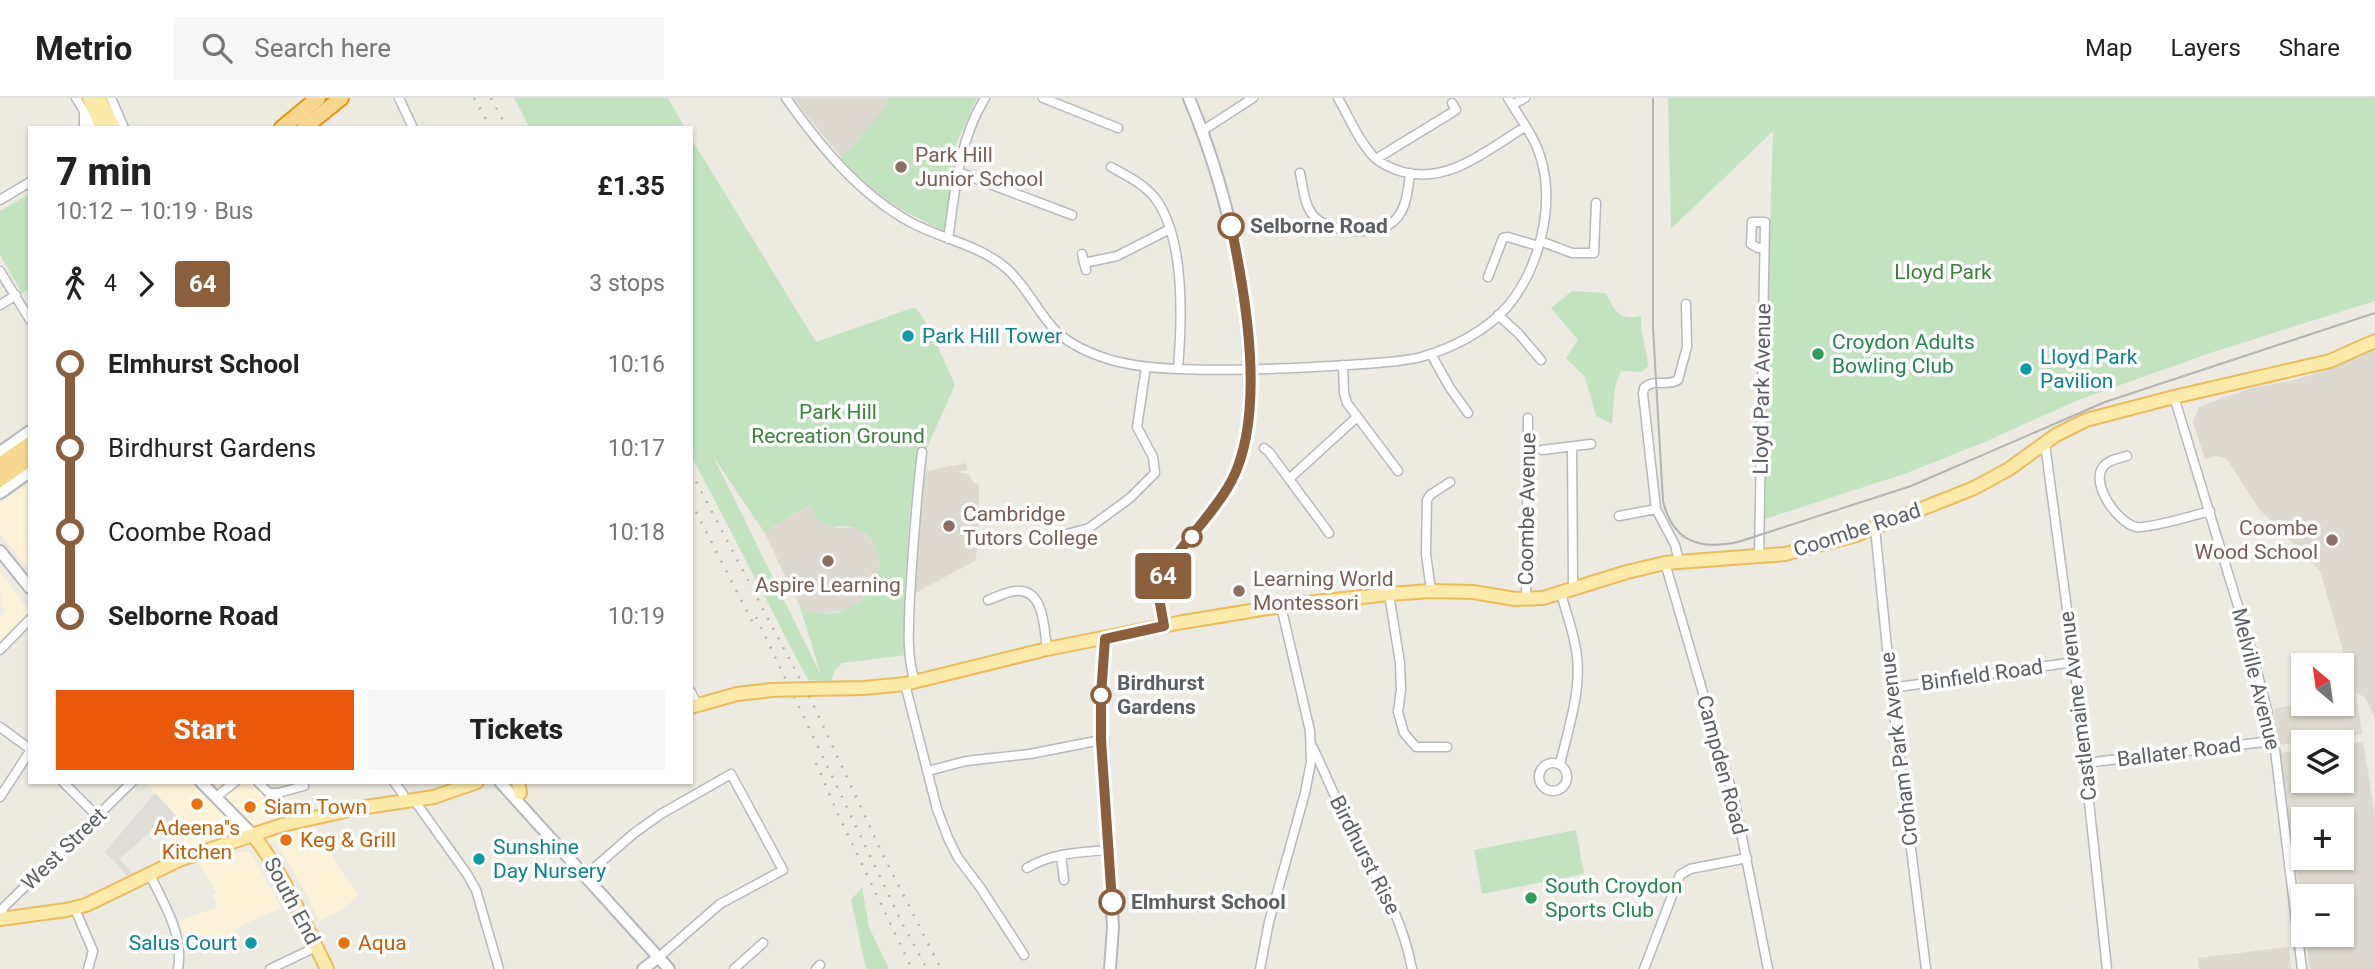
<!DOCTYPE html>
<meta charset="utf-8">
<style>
body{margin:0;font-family:Roboto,sans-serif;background:#f6f6f6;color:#222;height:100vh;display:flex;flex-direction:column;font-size:26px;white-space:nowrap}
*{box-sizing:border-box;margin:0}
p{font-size:23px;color:#767676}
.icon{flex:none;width:38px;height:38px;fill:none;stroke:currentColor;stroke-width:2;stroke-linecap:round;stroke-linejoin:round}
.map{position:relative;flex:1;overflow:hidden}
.panel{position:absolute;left:28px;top:28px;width:665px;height:658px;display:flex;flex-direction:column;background:#fff;border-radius:0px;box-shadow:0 2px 5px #0004}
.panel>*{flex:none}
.badge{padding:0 14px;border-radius:5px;font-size:24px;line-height:46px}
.needle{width:46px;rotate:331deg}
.tools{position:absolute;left:2291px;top:555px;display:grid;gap:14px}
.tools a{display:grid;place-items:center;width:63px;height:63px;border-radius:0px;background:#fff;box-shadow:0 2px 5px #0004;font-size:35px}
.map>.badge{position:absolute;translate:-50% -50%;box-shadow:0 0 0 4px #fff}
.legs{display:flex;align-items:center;gap:10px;height:77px;padding:0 28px;font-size:23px}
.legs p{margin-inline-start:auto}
.head{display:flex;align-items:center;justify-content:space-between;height:119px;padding:0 28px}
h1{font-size:38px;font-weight:800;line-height:52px}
.primary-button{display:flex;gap:14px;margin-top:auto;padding:14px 28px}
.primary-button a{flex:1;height:80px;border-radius:0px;background:#ea580c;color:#fff;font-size:28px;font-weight:800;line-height:80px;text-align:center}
.primary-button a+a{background:#f6f6f6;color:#222}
ul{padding:0 28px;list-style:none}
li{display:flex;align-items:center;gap:24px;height:84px;font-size:26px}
li i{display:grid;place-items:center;width:10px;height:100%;margin:0 9px;background:currentColor}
li i::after{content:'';width:18px;height:18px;margin:-9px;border:5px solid;border-radius:50%;background:#fff}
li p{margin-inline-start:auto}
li:first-child i{background:linear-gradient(#0000 50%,currentColor 0)}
li:last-child i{background:linear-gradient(currentColor 50%,#0000 0)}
header{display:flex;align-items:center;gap:42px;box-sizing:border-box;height:98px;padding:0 35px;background:#fff;border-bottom:2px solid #e0e0e0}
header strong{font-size:33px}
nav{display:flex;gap:38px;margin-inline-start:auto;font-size:24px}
.search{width:490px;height:63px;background:#f6f6f6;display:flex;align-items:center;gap:18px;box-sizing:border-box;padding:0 24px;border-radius:0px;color:#767676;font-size:26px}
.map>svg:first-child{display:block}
.commercial{fill:#fcf2d8}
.industrial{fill:#dedcd7}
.education{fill:#ddd9d0;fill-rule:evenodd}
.green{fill:#c1e4bf;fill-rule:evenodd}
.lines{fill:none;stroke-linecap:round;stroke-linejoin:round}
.street-casing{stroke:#b5b8bc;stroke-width:11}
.secondary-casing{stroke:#b4b7bc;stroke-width:14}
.primary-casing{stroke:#ebbc5d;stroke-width:16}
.highway-casing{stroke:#e69609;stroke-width:18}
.street{stroke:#fff;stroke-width:8}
.secondary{stroke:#fff;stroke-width:10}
.primary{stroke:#fbeaa9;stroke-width:12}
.highway{stroke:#f8d88e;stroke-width:14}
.tram{stroke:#b1b2b2;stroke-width:2}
.rail{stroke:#b1b2b2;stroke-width:2.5;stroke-dasharray:2 9;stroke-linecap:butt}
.primary-bridge-casing{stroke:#ebbc5d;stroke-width:16;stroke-linecap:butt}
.primary-bridge{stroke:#fbeaa9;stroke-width:12}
.line-1-casing{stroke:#fff;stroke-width:16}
.line-1{stroke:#8b5e3c;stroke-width:10}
.education-dot{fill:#8d6e63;stroke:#fff;stroke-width:2.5}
.stop-1-dot{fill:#fff;stroke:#8b5e3c;stroke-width:3.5}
.culture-dot{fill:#0f9aa8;stroke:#fff;stroke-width:2.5}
.leisure-dot{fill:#2e9e5b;stroke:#fff;stroke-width:2.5}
.food-dot{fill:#e8710a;stroke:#fff;stroke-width:2.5}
.labels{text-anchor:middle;stroke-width:7;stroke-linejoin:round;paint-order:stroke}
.education-label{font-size:21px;fill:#785e54;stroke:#fff;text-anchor:start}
.stop-label{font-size:21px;font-weight:bold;fill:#5b5f62;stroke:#fff;text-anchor:start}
.park-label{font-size:21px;fill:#398438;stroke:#fff}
.culture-label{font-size:21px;fill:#0d838f;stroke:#fff;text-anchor:start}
.leisure-label{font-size:21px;fill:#27864d;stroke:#fff;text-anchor:start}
.street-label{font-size:21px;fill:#5b5f62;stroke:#fff}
.food-label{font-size:21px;fill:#c56008;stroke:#fff;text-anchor:start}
</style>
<header>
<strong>Metrio</strong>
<div class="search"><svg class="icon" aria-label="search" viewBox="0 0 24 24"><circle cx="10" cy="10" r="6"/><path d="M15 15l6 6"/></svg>Search here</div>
<nav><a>Map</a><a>Layers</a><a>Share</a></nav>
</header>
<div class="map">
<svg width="2375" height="871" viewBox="0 0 2375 871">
<rect width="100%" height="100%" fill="#edeae2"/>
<path class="commercial" d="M30,383v90l-30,-37v-31z
M0,473l30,41 -30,29v-25l5,-5 -5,-8 2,-2 -2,-3 3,-3 -3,-5z
M145,684h107l13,15h11l5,18 23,-6 35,59 20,26 -15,15 -25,12 -10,-22 -33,-58 -47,-3 -49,16 -18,-22 16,-14z
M244,753l8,3 30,55 -18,6 -27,13 -5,10 -46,5 -7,-22 39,-14 -6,-12 4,-3 -18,-30z"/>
<path class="industrial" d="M155,695l24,26 -17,13 -6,-6 -36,33 16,18 -5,3 -26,-28z"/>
<path class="education" d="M793,0h184l-22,48 -10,86 -53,-27 -36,-29z
M2375,251v370l-10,-22 -9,-4 6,41 -83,11 -5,-36 29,-6 39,1v-8l13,-3 -35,-122 -61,-62 -33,-51 -10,-2 -11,3 -12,-37 6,-15 18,-7 35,-12 38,-7 43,-13z
M966,365l1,7 -9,2 10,2 6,9 5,1v55l-4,22 -60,32 4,-76 7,-46z
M811,407l25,23 22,-1 6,5 14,18 1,22 -8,21 -20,16 -23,4 -19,-1 -9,-5 -36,-75z
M2363,644l12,74v153h-65l-5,-34 37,-1v-38h-39v21l-23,-164 23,-4v31h39v-36zM2342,721v39h-39v-39z
M2289,849l2,22h-92l-1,-11z"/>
<path class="green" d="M514,0h154l17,30h-155z
M888,0h89l-22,48 -10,86c-39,-20 -75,-39 -104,-74l46,-51z
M1668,0h707v203l-162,51 -135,48 -91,41 -80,32 -142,46 4,-265 4,-123 -102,98z
M691,40l125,204 96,-34 5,1 13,20 25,56 -30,67h-6c-14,66 -13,135 -13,203l-64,8 -7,7 -4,11 -23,-1 -117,-225zM713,358l51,76 46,-27c17,41 39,5 60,34 3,5 7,9 8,14 8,45 -40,74 -78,54l21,68z
M30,96v94l-8,5 -22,-38v-44z
M1572,193l34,2c9,18 13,28 35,23 0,19 5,31 7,50l-6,6 -21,-1 -6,16 -3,37 -16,-8 -11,-39 -19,-19 12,-18 -27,-32z
M1576,732l8,44 -102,20 -8,-44z
M862,789l7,40 20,42h-23l-15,-69z"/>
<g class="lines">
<defs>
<path id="street" d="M76,0l18,30
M111,0l13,30
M399,0l14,30
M786,0c34,48 72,95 124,124 31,17 68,22 96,46 21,18 31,44 50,63 13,13 29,20 46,26 44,16 118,13 165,12 32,-1 64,-3 96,-5 20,-2 39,-2 58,-7 32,-9 65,-26 87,-51 31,-38 47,-99 33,-147 -6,-22 -22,-42 -33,-61
M1043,0l75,30
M1338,0c11,19 21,44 37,60 8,7 18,11 28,14 46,12 84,-22 122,-45
M1512,7l13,-7
M84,15v15
M1202,33l51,-33
M1376,61l80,-49 -4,-7
M1111,69c16,9 33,17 44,31 30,40 27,123 23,170
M958,74l114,43
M1300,75c3,14 4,30 12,41 15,20 68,24 84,5 11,-12 12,-30 14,-46
M0,102l30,-18
M948,141c7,-48 11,-99 37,-141
M1540,143l32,12h22l2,-50
M1082,156l4,16
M1084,165l33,-7 53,-27
M0,173l30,49
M1488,179l15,-39 5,-1 30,9
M0,207l16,-10
M1498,217l20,18 23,27
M1431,256l19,34 18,25
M1343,267l1,28 3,10 51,68
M2174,299l76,248 17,65 8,40 27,219
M2045,346l29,218 33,307
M1572,349l1,135 2,8
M1264,350l5,4 60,81
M1542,352l49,-6
M2127,358c-8,2 -19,4 -24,11 -13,17 15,56 33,60 11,2 60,-12 74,-16
M1289,381l68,-62
M1619,418l37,-7
M1875,430l16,160 35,281
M1056,439l33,-9 41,-30 25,-25 -2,-16 -16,-30 9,-60
M1759,459l6,-335h-13l-1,22 7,4h6
M1679,463l-4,-16 -19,-36 -13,-115 1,-6c10,-10 23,-1 34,-8l9,-33 -1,-43
M1665,465l70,239 33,167
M1431,493l-5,-37 1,-54 3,-5 20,-13
M1389,496l11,69 1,27 -3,22 6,21 12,14h31
M1526,501l2,-181
M988,502c9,-3 18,-8 27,-9 30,-3 29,38 32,58
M0,552l30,-31
M915,584c-9,-27 -6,-58 -5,-86 3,-48 6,-96 12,-144
M905,586l32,125 11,29 10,20 22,29 44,68
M1891,590l183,-26
M691,594l6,13
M0,629l30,22
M1312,648c13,26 23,53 37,79 26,51 52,86 63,144
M1539 679a14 14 0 1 1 28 0a14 14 0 1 1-28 0Z
M2085,665l187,-22
M1560,666c8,-34 21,-72 17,-107 -2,-21 -10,-42 -16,-63
M928,673l38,-10 64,-7 71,-14
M63,684l34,34
M258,684l11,11h9l26,-7
M394,684l9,12 1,7
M0,699l30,-46
M216,699l19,-15
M416,702l1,4 50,70 9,16 23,79
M1061,757l3,25
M1027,770c25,-15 53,-16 81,-18
M150,777c14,29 34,60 28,94
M585,778l48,-42 28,-20 70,-40 52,96 -63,34 -61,53
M75,811l18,42 -5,18
M1,820v-5l3,-6 128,-125
M270,871l46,-22
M734,871l29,-26
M816,871l4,-4
M1260,871l9,-47 36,-129 6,-31 -1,-31 -29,-125
M1644,871l36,-94 10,-6 57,-11"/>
<path id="secondary" d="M0,354l30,-21
M0,395l30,-21
M0,453l30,37
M1164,529l-5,-35 1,-12c21,-39 59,-67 76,-109 14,-35 14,-73 13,-110 -4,-91 -25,-179 -60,-263
M1105,541l-4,79 12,209 -3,42
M201,684l52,53
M500,684l169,187
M643,871l16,-12"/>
<path id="primary" d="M89,0l13,30
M99,0l15,30
M809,591l55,-1 41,-4 142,-35 136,-27 98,-16 108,-12 42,-3 42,1 42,7 28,-1 84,-26 38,-9 120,-9 71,-19 118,-47 35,-19 47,-34 30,-15 88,-23 156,-36 45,-20
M691,609l46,-13 35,-4
M518,684l2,11
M253,737c32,41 51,88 74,134
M0,821l66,-9 20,-5 93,-45 103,-35 77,-17 75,-11 43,-15"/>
<path id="highway" d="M282,30l36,-30
M304,30l37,-30
M0,367l30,-21
M0,381l30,-21"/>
</defs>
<use href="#street" class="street-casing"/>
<use href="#secondary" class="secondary-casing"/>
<use href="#primary" class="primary-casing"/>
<use href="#highway" class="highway-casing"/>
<use href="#street" class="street"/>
<use href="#secondary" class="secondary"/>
<use href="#primary" class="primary"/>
<use href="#highway" class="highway"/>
<path class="tram" d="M1653,0v230l10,173c10,41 36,49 75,41l173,-56 194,-84 270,-89"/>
<path class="rail" d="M474,0l17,30
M491,0l16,30
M691,374l122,232 69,149 59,116
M691,404l64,125
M756,519l147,308 24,44
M816,665l21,49 75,157"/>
<defs>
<path id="primary-bridge" d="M772,592l37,-1"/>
</defs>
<use href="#primary-bridge" class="primary-bridge-casing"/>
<use href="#primary-bridge" class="primary-bridge"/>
</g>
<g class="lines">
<defs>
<path id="line-1" d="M1112,804l-11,-162v-45l4,-56 59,-13 -6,-34 2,-12c20,-36 53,-64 72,-100 34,-67 14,-183 -1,-254"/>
</defs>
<use href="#line-1" class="line-1-casing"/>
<use href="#line-1" class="line-1"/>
</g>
<g class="education-dot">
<circle cx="901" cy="69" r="7"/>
<circle cx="949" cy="428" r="7"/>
<circle cx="2332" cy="442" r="7"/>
<circle cx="828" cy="463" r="7"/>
<circle cx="1239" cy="493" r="7"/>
</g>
<g class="stop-1-dot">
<circle cx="1231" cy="128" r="12"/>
<circle cx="1192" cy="439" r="9"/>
<circle cx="1101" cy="597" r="9"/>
<circle cx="1112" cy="804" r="12"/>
</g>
<g class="culture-dot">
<circle cx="908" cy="238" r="7"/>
<circle cx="2026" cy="271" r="7"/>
<circle cx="479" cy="761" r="7"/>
<circle cx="251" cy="845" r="7"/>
</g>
<g class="leisure-dot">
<circle cx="1818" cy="256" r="7"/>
<circle cx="1531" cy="800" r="7"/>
</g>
<g class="food-dot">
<circle cx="197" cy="706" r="7"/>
<circle cx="250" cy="709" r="7"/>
<circle cx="286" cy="742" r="7"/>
<circle cx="344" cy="845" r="7"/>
</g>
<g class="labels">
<g class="education-label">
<text x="915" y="64">Park Hill<tspan x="915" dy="24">Junior School</tspan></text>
<text x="963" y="423">Cambridge<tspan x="963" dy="24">Tutors College</tspan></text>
<text x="2318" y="437" text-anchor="end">Coombe<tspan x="2318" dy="24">Wood School</tspan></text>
<text x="1253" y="488">Learning World<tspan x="1253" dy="24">Montessori</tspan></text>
<text x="828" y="494" text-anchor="middle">Aspire Learning</text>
</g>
<g class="stop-label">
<text x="1250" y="135">Selborne Road</text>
<text x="1117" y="592">Birdhurst<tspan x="1117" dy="24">Gardens</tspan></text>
<text x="1131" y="811">Elmhurst School</text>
</g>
<g class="park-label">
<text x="1943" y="181">Lloyd Park</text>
<text x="838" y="321">Park Hill<tspan x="838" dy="24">Recreation Ground</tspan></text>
</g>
<g class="culture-label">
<text x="922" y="245">Park Hill Tower</text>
<text x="2040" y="266">Lloyd Park<tspan x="2040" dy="24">Pavilion</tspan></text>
<text x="493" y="756">Sunshine<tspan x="493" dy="24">Day Nursery</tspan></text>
<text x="237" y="852" text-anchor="end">Salus Court</text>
</g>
<g class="leisure-label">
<text x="1832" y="251">Croydon Adults<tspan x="1832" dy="24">Bowling Club</tspan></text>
<text x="1545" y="795">South Croydon<tspan x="1545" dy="24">Sports Club</tspan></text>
</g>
<g class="street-label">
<text transform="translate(1762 291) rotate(-89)" y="7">Lloyd Park Avenue</text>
<text transform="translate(1527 411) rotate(-89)" y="7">Coombe Avenue</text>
<text transform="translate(1857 432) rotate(-18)" y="7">Coombe Road</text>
<text transform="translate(1982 577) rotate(-8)" y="7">Binfield Road</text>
<text transform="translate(2256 581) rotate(76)" y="7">Melville Avenue</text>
<text transform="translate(2078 608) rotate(-97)" y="7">Castlemaine Avenue</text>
<text transform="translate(1899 651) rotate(-97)" y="7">Croham Park Avenue</text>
<text transform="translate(2179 654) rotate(-7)" y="7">Ballater Road</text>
<text transform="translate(1722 667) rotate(75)" y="7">Campden Road</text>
<text transform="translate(64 751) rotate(-44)" y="7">West Street</text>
<text transform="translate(1365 757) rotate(63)" y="7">Birdhurst Rise</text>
<text transform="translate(292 803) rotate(62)" y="7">South End</text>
</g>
<g class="food-label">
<text x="264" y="716">Siam Town</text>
<text x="197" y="737" text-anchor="middle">Adeena''s<tspan x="197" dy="24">Kitchen</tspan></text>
<text x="300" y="749">Keg &amp; Grill</text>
<text x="358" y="852">Aqua</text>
</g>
</g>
</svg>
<div class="tools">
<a><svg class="needle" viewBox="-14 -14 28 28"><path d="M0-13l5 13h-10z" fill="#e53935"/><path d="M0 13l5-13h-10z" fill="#767676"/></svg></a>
<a><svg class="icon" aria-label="layers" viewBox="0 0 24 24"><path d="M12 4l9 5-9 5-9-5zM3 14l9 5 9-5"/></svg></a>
<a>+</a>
<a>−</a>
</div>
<b class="badge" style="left:1163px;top:478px;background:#8b5e3c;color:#fff">64</b>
<section class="panel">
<div class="head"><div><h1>7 min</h1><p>10:12 – 10:19 · Bus</p></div><b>£1.35</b></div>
<div class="legs"><svg class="icon" aria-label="walk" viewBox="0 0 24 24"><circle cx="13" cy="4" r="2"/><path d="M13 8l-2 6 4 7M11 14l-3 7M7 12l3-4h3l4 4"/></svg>4<svg class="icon" aria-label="forward" viewBox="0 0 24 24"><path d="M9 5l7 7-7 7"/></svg><b class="badge" style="background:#8b5e3c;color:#fff">64</b><p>3 stops</p></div>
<ul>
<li><i style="color:#8b5e3c"></i><b>Elmhurst School</b><p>10:16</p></li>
<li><i style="color:#8b5e3c"></i><span>Birdhurst Gardens</span><p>10:17</p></li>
<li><i style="color:#8b5e3c"></i><span>Coombe Road</span><p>10:18</p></li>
<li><i style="color:#8b5e3c"></i><b>Selborne Road</b><p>10:19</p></li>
</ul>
<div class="primary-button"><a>Start</a><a>Tickets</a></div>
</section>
</div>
